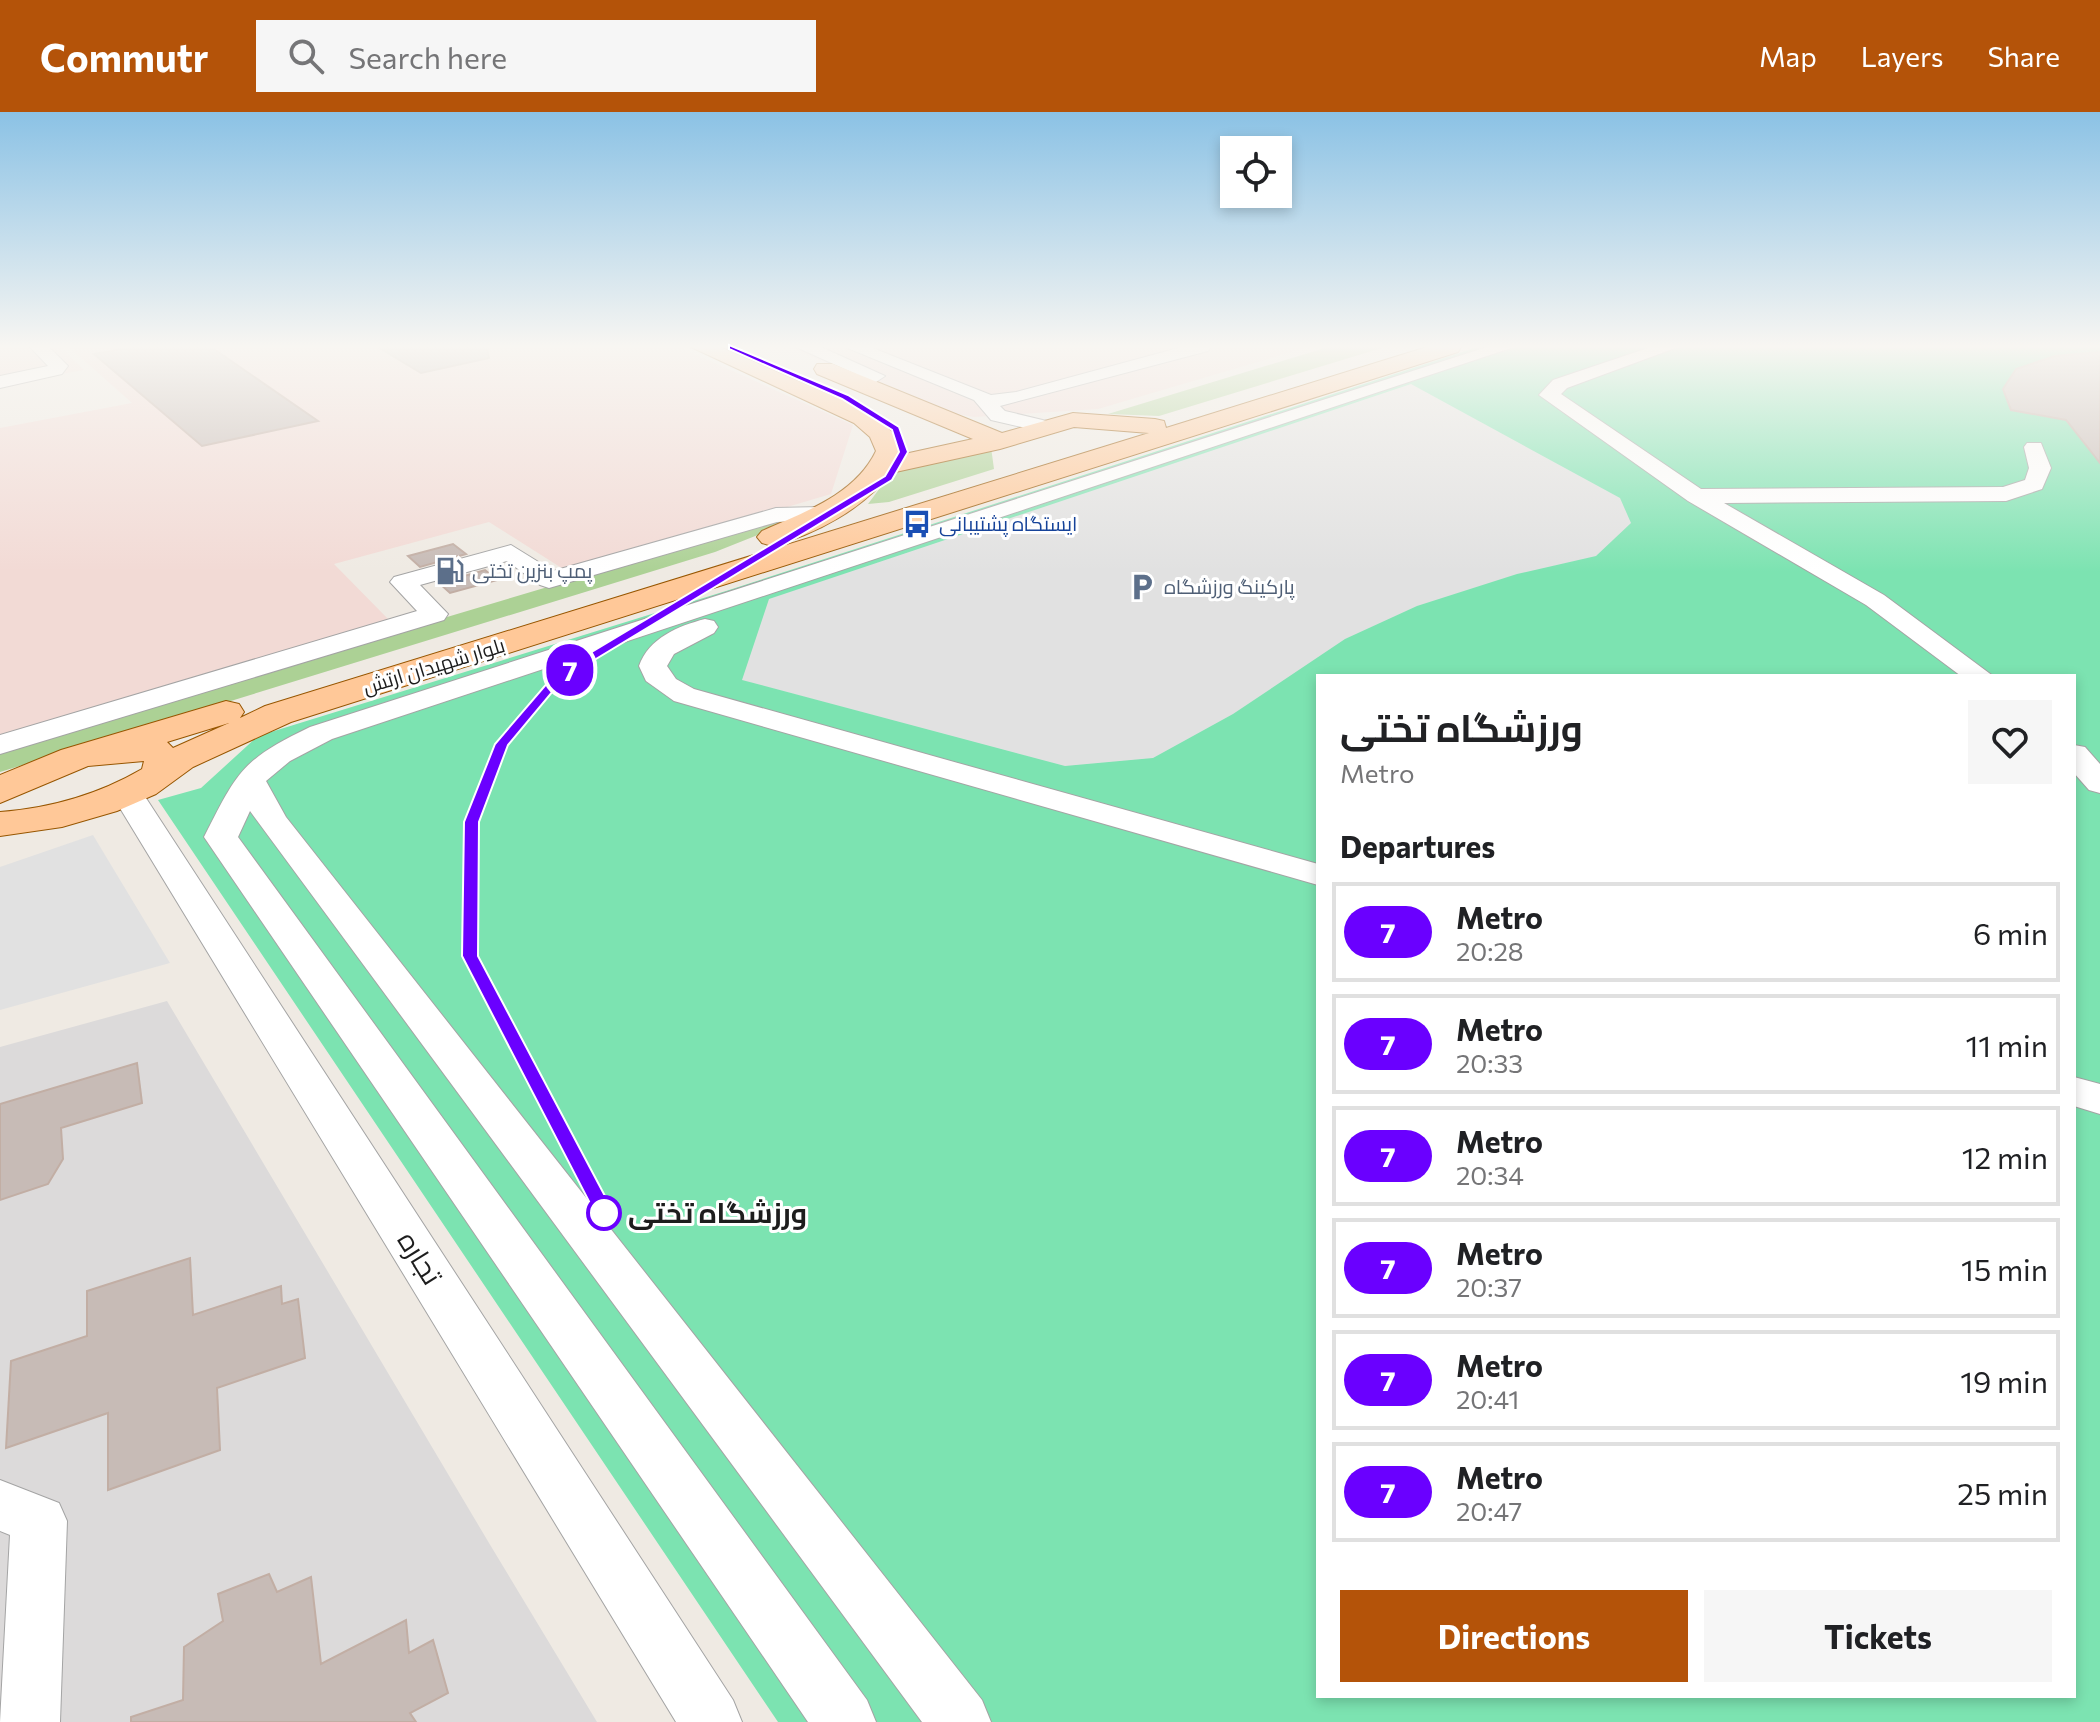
<!DOCTYPE html>
<meta charset="utf-8">
<style>
body{margin:0;font-family:Commissioner,Cairo,sans-serif;background:#f6f6f6;color:#202124;height:100vh;display:flex;flex-direction:column;font-size:30px;white-space:nowrap}
*{box-sizing:border-box;margin:0}
p{font-size:26px;color:#757577}
.icon{flex:none;width:44px;height:44px;fill:none;stroke:currentColor;stroke-width:2;stroke-linecap:round;stroke-linejoin:round}
.map{position:relative;flex:1;overflow:hidden}
.side{position:absolute;left:1316px;top:562px;width:760px;height:1024px;display:flex;flex-direction:column;background:#fff;border-radius:0px;box-shadow:0 4px 12px #0003}
.side>*{flex:none}
.badge{padding:0 16px;border-radius:26px;font-size:28px;line-height:52px}
.buttons{position:absolute;left:1220px;top:24px;display:grid;gap:16px}
.buttons a{display:grid;place-items:center;width:72px;height:72px;border-radius:0px;background:#fff;box-shadow:0 4px 12px #0003;font-size:40px}
.map>.badge{position:absolute;translate:-50% -50%;box-shadow:0 0 0 4px #fff}
h2{padding:0 24px;font-size:30px;line-height:72px}
.round{display:grid;place-items:center;flex:none;width:84px;height:84px;border-radius:0px;background:#f6f6f6}
.headline{display:flex;align-items:center;justify-content:space-between;height:136px;padding:0 24px}
h1{font-size:38px;font-weight:700;line-height:60px}
.primary-button{display:flex;gap:16px;margin-top:auto;padding:16px 24px}
.primary-button a{flex:1;height:92px;border-radius:0px;background:#b45309;color:#fff;font-size:32px;font-weight:700;line-height:92px;text-align:center}
.primary-button a+a{background:#f6f6f6;color:#202124}
ul{padding:0;list-style:none}
li{display:flex;align-items:center;gap:24px;height:100px;margin:0 16px 12px;padding:0 8px;border:4px solid #e0e0e0;border-radius:0px}
li div{flex:1}
li b{display:block;font-size:30px}
li em{font-style:normal}
li .badge{min-width:88px;font-weight:700;text-align:center}
header{display:flex;align-items:center;gap:48px;box-sizing:border-box;height:112px;padding:0 40px;background:#b45309;color:#fff}
header strong{font-size:38px}
nav{display:flex;gap:44px;margin-inline-start:auto;font-size:28px}
.search{width:560px;height:72px;background:#f6f6f6;display:flex;align-items:center;gap:20px;box-sizing:border-box;padding:0 28px;border-radius:0px;color:#757577;font-size:30px}
.map>svg:first-child{display:block}
.residential{fill:#dcdada}
.military{fill:#f2dad5}
.forest{fill:#acd195}
.pitch{fill:#7ce3b1;fill-rule:evenodd}
.parking{fill:#e1e1e1}
.building{fill:#c7bbb6;stroke:#c2aea4;stroke-width:2}
.lines{fill:none;stroke-linecap:round;stroke-linejoin:round}
.minor-casing{stroke:#a4a4a4;stroke-width:2}
.major-casing{stroke:#975600;stroke-width:2}
.minor{fill:#fff;fill-rule:evenodd}
.major{fill:#ffc898;fill-rule:evenodd}
.line{fill:#6a00ff;stroke:#fff;stroke-width:2}
.stop-dot{fill:#fff;stroke:#6a00ff;stroke-width:4}
.labels{text-anchor:middle;stroke-width:6;stroke-linejoin:round;paint-order:stroke}
.far-transit-label{font-size:20px;fill:#164399;stroke:#fff;text-anchor:start}
.far-service-label{font-size:20px;fill:#4e5e75;stroke:#fff;text-anchor:start}
.far-street-label{font-size:20px;fill:#1d1d1d;stroke:#fff}
.near-stop-label{font-size:28px;font-weight:bold;fill:#1d1d1d;stroke:#fff;text-anchor:start}
.near-street-label{font-size:28px;fill:#1d1d1d;stroke:#fff}
</style>
<header>
<strong>Commutr</strong>
<div class="search"><svg class="icon" aria-label="search" viewBox="0 0 24 24"><circle cx="10" cy="10" r="6"/><path d="M15 15l6 6"/></svg>Search here</div>
<nav><a>Map</a><a>Layers</a><a>Share</a></nav>
</header>
<div class="map">
<svg width="2100" height="1610" viewBox="0 0 2100 1610">
<rect width="100%" height="100%" fill="#efeae3"/>
<path class="residential" d="M167,889l322,542 108,179h-597v-675z"/>
<path class="military" d="M0,235h60l24,23 -84,15z
M69,235h610l174,78 -22,69 -263,78 -79,-50 -155,42 57,58 -391,116v-310l132,-25z
M787,235h521l-210,62 -124,8 -29,-5z"/>
<path class="forest" d="M1328,235h57l-226,69 -51,-2z
M991,335l3,22 -105,33 -21,2 26,-35z
M803,405l-88,35 -715,220v-22l773,-230z"/>
<path class="pitch" d="M1478,235h622v1375h-1322l-620,-922 43,-12 57,-52 468,-145zM1318,564h756v1020h-756z"/>
<path class="parking" d="M1411,272l209,114 11,25 -35,33 -79,18 -100,32 -72,33 -112,75 -80,44 -88,8 -323,-86 27,-81z
M93,723l77,128 -170,47v-143z"/>
<path class="building" d="M132,235h79l107,74 -116,25 -108,-92z
M378,235h109l2,11 -68,15z
M2100,240v111l-34,-43 -55,-10 -8,-21 13,-20 39,-13z
M453,432l13,10 -46,13 -12,-11z
M485,458l12,10 -47,13 -11,-10z
M137,951l5,40 -81,25 2,31 -15,25 -48,16v-96z
M190,1146l3,57 88,-29 1,18 16,-5 7,59 -88,30 3,62 -112,40v-77l-102,35 5,-87 76,-25v-45z
M269,1462l8,18 34,-15 10,87 85,-44 3,33 24,-13 15,53 -38,20 6,9h-285v-5l52,-17 1,-53 39,-26 -5,-27z"/>
<g class="lines">
<defs>
<path id="minor" d="M30,235h19l19,19 -6,8 -62,14v-12l48,-10z
M796,235h25l64,29 -9,6 -7,-2z
M845,235h25l121,48 25,-3 166,-45h29l-3,4 -208,55 5,5 50,12 3,4 -10,6 -57,-13 -17,-20z
M1487,235h27l-1182,392 -42,22 -24,20 20,36 696,883 9,22h-69l-672,-911 -12,26 629,863 9,22h-68l-604,-885c34,-67 38,-77 106,-110z
M1651,235h27l-111,41 -6,6 140,95 302,-2 22,-7 4,-12 -5,-21 3,-4h14l10,25 -9,21 -36,12 -282,2 160,92 109,81h-32l-95,-71 -178,-104 -149,-106 14,-15z
M820,395l8,2 4,5 -4,5 -51,3 -228,66 -9,-3 -33,-24 -87,24 28,29 -4,6 -444,134v-19l417,-124 -27,-29 4,-5 117,-32 42,26 223,-63z
M705,507l9,2 4,6 -4,6 -40,21 -7,12 9,13 18,10 624,175v21l-644,-184 -28,-20 -7,-15c10,-28 39,-40 66,-47z
M2074,633l11,2 15,17v29l-11,-3 -15,-17z
M128,673l11,3 5,7 589,905 9,22h-66l-564,-927 5,-7z
M2074,965l26,7v30l-26,-8z
M0,1368l59,23 8,18 -7,201h-60l10,-187 -10,-4z"/>
<path id="major" d="M691,235h29l152,66 22,21 6,21 73,-16 -156,-65 -3,-5 3,-5h16l169,69 71,-20 82,6 9,2 2,7 261,-81h34l-3,5 -1167,370 -98,45 -37,27 -39,17 -55,16 -62,9v-24c51,-4 97,-17 142,-43l2,-8 -56,5 -88,37v-28l61,-25 165,-49 13,3 5,8 -4,6 25,-12 884,-273 -75,-6 -74,22 -109,24c-27,35 -76,62 -119,73l-10,-3 -5,-6 5,-6c42,-19 93,-36 114,-80l-6,-14 -16,-14zM229,611l-56,25 -6,-6z"/>
</defs>
<use href="#minor" class="minor-casing"/>
<use href="#major" class="major-casing"/>
<use href="#minor" class="minor"/>
<use href="#major" class="major"/>
</g>
<linearGradient id="sky" x2="0" y2="1"><stop stop-color="#8bc2e5"/><stop offset="0.51" stop-color="#f8f6f2"/><stop offset="1" stop-color="#f8f6f2" stop-opacity="0"/></linearGradient>
<rect width="2100" height="460" fill="url(#sky)"/>
<path class="line" d="M729,233l119,50 51,32 9,25 -16,28 -329,199 -55,66 -29,77 -1,134 136,257 -10,8 -9,-8 -133,-257 2,-134 31,-78 60,-70 330,-198 14,-24 -7,-22 -50,-31 -113,-50z"/>
<defs>
<symbol id="bus-bare" viewBox="-9 -9 18 18"><path d="M-5-6H5V4H4V6H2V4H-2V6H-4V4H-5ZM-3.5-4V0h7V-4ZM-3.5 1.2v1.5H-2V1.2ZM2 1.2v1.5H3.5V1.2Z" fill="#1a4fb4" stroke="#fff" stroke-width="2.5" paint-order="stroke"/></symbol>
<symbol id="fuel-bare" viewBox="-9 -9 18 18"><path d="M-5.5-6h7V0h2V4h1.3V-2.5L3-4.5l.8-.8L6-3V5H2.5V1h-1V6h-7ZM-4.2-4.7v3.2H.2V-4.7Z" fill="#5c6f8a" stroke="#fff" stroke-width="2.5" paint-order="stroke"/></symbol>
<symbol id="parking-bare" viewBox="-9 -9 18 18"><path d="M-3.5-5.5H1a3.5 3.5 0 0 1 0 7H-1V5.5H-3.5ZM-1-3.4V-.6H.8a1.4 1.4 0 0 0 0-2.8Z" fill="#5c6f8a" stroke="#fff" stroke-width="2.5" paint-order="stroke"/></symbol>
</defs>
<g fill-rule="evenodd">
<use href="#bus-bare" x="897" y="392" width="40" height="40"/>
<use href="#fuel-bare" x="430" y="439" width="40" height="40"/>
<use href="#parking-bare" x="1122" y="455" width="40" height="40"/>
</g>
<circle class="stop-dot" cx="604" cy="1101" r="16"/>
<g class="labels">
<g class="far-transit-label">
<text x="939" y="419">ایستگاه پشتیبانی</text>
</g>
<g class="far-service-label">
<text x="472" y="466">پمپ بنزین تختی</text>
<text x="1164" y="482">پارکینگ ورزشگاه</text>
</g>
<g class="far-street-label">
<text transform="translate(434 554) rotate(-17)" y="7">بلوار شهیدان ارتش</text>
</g>
<g class="near-stop-label">
<text x="628" y="1111">ورزشگاه تختی</text>
</g>
<g class="near-street-label">
<text transform="translate(420 1146) rotate(58)" y="10">تجاره</text>
</g>
</g>
</svg>
<div class="buttons">
<a><svg class="icon" aria-label="locate" viewBox="0 0 24 24"><circle cx="12" cy="12" r="6"/><path d="M12 2v4M12 18v4M2 12h4M18 12h4"/></svg></a>
</div>
<b class="badge" style="left:570px;top:558px;background:#6a00ff;color:#fff">7</b>
<section class="side">
<div class="headline"><div><h1>ورزشگاه تختی</h1><p>Metro</p></div><a class="round"><svg class="icon" aria-label="heart" viewBox="0 0 24 24"><path d="M12 20l-8-8c-3-5 5-10 8-4 3-6 11-1 8 4z"/></svg></a></div>
<h2>Departures</h2>
<ul>
<li><span class="badge" style="background:#6a00ff;color:#fff">7</span><div><b>Metro</b><p>20:28</p></div><em>6 min</em></li>
<li><span class="badge" style="background:#6a00ff;color:#fff">7</span><div><b>Metro</b><p>20:33</p></div><em>11 min</em></li>
<li><span class="badge" style="background:#6a00ff;color:#fff">7</span><div><b>Metro</b><p>20:34</p></div><em>12 min</em></li>
<li><span class="badge" style="background:#6a00ff;color:#fff">7</span><div><b>Metro</b><p>20:37</p></div><em>15 min</em></li>
<li><span class="badge" style="background:#6a00ff;color:#fff">7</span><div><b>Metro</b><p>20:41</p></div><em>19 min</em></li>
<li><span class="badge" style="background:#6a00ff;color:#fff">7</span><div><b>Metro</b><p>20:47</p></div><em>25 min</em></li>
</ul>
<div class="primary-button"><a>Directions</a><a>Tickets</a></div>
</section>
</div>
